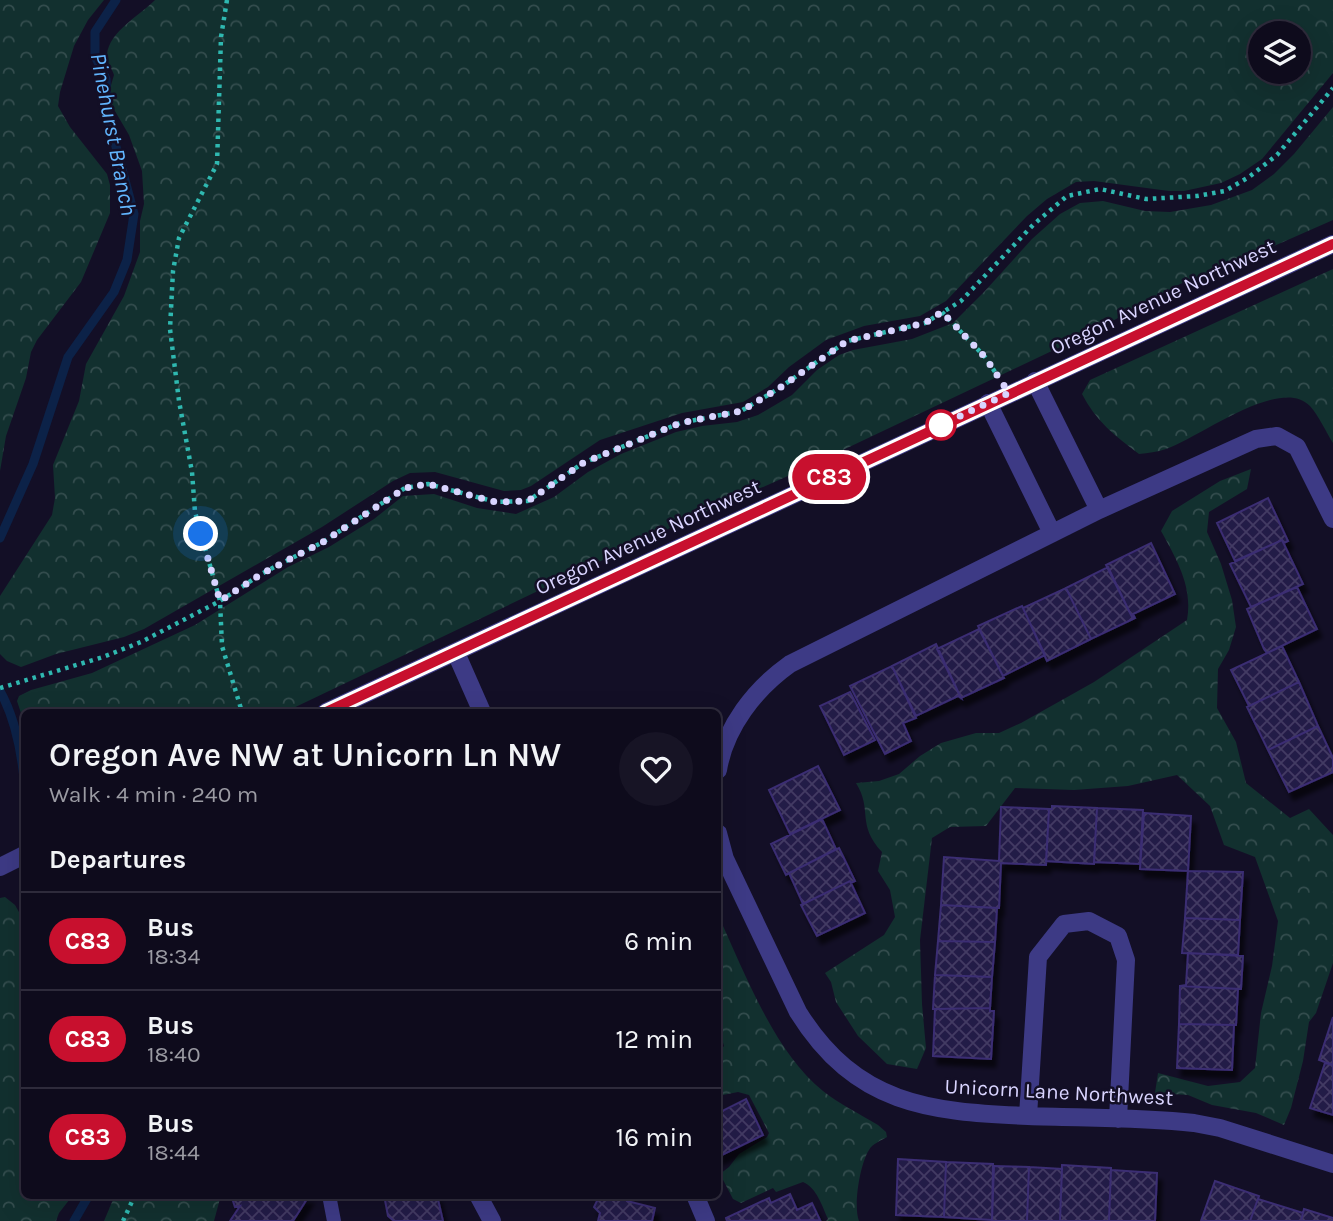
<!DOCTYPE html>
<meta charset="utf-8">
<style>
body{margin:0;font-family:Karla,sans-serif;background:#171425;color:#f1f3f6;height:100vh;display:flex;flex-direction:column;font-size:26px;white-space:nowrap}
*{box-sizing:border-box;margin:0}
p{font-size:23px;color:#9b9ba3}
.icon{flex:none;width:38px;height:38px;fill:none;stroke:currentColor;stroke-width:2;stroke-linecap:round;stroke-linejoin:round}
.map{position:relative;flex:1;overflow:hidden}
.panel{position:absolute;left:21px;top:709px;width:700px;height:490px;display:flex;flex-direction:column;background:#0e0b1c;border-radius:10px;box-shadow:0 7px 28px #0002,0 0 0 2px #2e2b3b}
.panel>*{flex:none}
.badge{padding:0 14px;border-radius:23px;font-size:24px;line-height:46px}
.buttons{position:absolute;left:1248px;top:21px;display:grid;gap:14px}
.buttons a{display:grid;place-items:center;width:63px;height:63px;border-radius:50%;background:#0e0b1c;box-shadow:0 7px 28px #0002,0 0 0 2px #2e2b3b;font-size:35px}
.you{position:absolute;width:35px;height:35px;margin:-18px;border:5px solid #fff;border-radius:50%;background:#1a73e8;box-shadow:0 0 0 10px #1a73e833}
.map>.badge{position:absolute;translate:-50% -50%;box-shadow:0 0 0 4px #fff}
h2{padding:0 28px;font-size:26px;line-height:63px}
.round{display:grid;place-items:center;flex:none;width:74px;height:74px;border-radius:37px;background:#171425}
.summary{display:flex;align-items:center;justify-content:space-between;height:119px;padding:0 28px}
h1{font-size:33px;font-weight:600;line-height:52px}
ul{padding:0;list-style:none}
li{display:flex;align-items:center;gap:21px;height:98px;padding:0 28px;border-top:2px solid #2e2b3b}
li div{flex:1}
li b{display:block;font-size:26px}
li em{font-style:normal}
li .badge{min-width:77px;font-weight:700;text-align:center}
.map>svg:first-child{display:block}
.forest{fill:url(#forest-crowns);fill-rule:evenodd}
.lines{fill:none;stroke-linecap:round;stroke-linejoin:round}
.stream{stroke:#0c2248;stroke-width:9}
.building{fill:url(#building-cross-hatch);stroke:#3b2d73;stroke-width:2;filter:url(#shadow)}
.path{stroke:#2fb8b0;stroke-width:4.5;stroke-dasharray:3.5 5;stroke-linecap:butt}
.service{stroke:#3d3a85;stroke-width:14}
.minor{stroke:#3d3a85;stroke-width:18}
.tertiary{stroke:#3d3a85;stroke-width:18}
.line-casing{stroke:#fff;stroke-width:16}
.line{stroke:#c8102e;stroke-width:10}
.walk{stroke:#d9d4ff;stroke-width:7;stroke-dasharray:0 12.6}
.stop-dot{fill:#fff;stroke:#c8102e;stroke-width:3.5}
.labels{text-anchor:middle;stroke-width:5;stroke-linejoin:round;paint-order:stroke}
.street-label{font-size:21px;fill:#d9d4ff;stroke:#130f26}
.water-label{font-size:23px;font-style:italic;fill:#62b6ff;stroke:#130f26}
</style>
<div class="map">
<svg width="1333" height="1221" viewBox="0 0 1333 1221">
<defs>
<pattern id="forest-crowns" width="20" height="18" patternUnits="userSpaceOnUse" patternTransform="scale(1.75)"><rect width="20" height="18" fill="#12302f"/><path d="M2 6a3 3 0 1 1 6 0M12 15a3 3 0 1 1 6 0" fill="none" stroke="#344d4e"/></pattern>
<pattern id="building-cross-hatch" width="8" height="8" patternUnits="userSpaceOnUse" patternTransform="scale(1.75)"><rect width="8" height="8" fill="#241b47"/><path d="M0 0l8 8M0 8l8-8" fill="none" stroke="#433b63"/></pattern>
<filter id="shadow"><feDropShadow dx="4.5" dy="8" stdDeviation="2" flood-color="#0009"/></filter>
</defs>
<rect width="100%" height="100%" fill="#130f26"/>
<path class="forest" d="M0,0h104l-16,20 -14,26 -14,46 -2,14 12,21 37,47 3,11v28l-29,69 -44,58 -6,12 -5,26 -20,58 -6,35z
M155,0h1178v73l-71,86 -22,15 -19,9 -37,8h-15l-75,-10 -18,1 -29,17 -20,17 -81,85 -26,15 -56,10 -38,14 -37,27 -21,20 -25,15 -61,11 -82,27 -69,46 -10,4 -17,1 -69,-19 -25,1 -17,8 -71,46 -178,102 -20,8 -68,17 -35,13 -14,-6 -7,-7v-58l52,-81 3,-17 -2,-33 26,-64 7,-37 38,-68 16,-44v-31l4,-17 -2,-33 -13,-36 -17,-29 -3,-14 5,-17c-2,-7 -8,-13 -7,-21 3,-23 32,-38 48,-54zM1260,33h38v39h-38z
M1333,107v113l-114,50 -39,14 -84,46 -308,146 -114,50 -389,186h-261v10l-7,-21 2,-5 12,-6 61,-17 103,-48 93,-58 41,-20 45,-28 29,-23 31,-2 43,14 39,6 38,-17 34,-25 33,-18 55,-22 26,-6 35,-4 21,-7 34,-20 25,-25 22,-15 14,-5 59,-11 41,-16 31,-31 48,-53 28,-25 20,-11 23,-2 42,10 25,1 41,-7 41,-15 22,-16 20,-20z
M1333,269v174c-7,-11 -14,-27 -23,-37 -30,-31 -111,32 -144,43 -9,3 -18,4 -27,5 -23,-17 -44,-34 -57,-60l8,-14z
M1251,469l-4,20 -38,23 -2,20 14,32 11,36 4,27 -7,23 -11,19 -1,39 19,34 10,41 44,35 19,-9 24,26v128l-17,50 -7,9 -6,39 -12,47 -7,17 -28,-12 -44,-8 -24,-10 -33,-2 3,-20 50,13 32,-4 15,-14 6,-55 11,-47 6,-45 -23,-64 -31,-12 -14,-39 -33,-31 -49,11 -54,4 -59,-2 -29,38 -36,1 -18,11 -12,102 2,64 4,44 -9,21 -30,-5 -29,-28 -22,-34 -5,-20 -6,-9 59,-38 11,-18 -5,-27 -12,-19 4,-19c-26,-28 -9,-42 -26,-69l23,-2 20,-7 21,-18 21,-13 35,-10h23l22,-10 73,-41 93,-62c6,-33 -10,-60 -26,-89l11,-20 48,-30z
M5,897l10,8 9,16v274h49l-14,18 -3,8h-56v-323z
M718,915c26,56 56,137 105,176 16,13 37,23 55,34l8,7 1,5c-5,3 -15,7 -18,13 -9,14 -16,56 -10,71h-33l2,-2c-6,-13 -11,-31 -25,-37l-27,10 -3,-4 -32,15 -8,-4 -13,-25 9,-7 10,-13 28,-17 2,-4 -20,-38 -11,-3 -20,4v-43l6,-7 -6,-21z
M115,1195h106l-7,26h-110z"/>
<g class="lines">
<path class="stream" d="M0,538l33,-74 35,-107 46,-65 13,-32 7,-46 -27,-101 -1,-34 -11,-23v-24l21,-32
M0,691c15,27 21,58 24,88
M74,1221l15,-26"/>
</g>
<path class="building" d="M1268,498l20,43 -4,2 -2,-3 -47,21 -18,-38z
M1282,540l21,44 -52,23 -21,-43z
M1151,543l24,51 -42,20 2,4 -2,1 -27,-54z
M1108,567l25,52 -42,20 -25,-51z
M1297,587l20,42 -50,24 -3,-4 -17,-40z
M1066,588l25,51 -44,22 -24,-53z
M1022,606l23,49 -42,21 -25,-50z
M979,629l25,49 -43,20 -24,-49z
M936,644l25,54 -3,-2 -42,20 -24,-50z
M1282,646l17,36 -50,24 -18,-36z
M892,666l24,52 -13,5 8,18 -26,13 -35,-68z
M1299,682l19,44 -50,24 -21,-43z
M850,692l25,48 -31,15 -24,-49z
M1318,726l15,32v14l-44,20 -21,-42z
M818,766l22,44 -50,24 -21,-44z
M1052,806l45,2 -3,56 -48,-3 3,-52h3z
M1001,807l48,2 -3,56 -45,-2 -2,45 -58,-3 3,-48 55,4z
M1097,808l46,2 -3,54 -46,-2z
M1144,813l47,3 -3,55 -48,-2z
M822,819l14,30 -50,26 -15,-31z
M839,848l16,33 -4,2 -1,-2 -47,23 -14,-31z
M1188,871l55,1 -3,48 -55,-2z
M850,881l15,32 -48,23 -16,-31z
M941,905l56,3 -2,34 -57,-1z
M1185,918l55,2 -2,35 -56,-2z
M938,941l57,1 -3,35 -57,-2z
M1188,953l55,3 -2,33 -61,-3 6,-1z
M935,975l57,2 -2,31 -57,1z
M1180,986l58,3 -2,36 -57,-1z
M990,1008v3h4l-3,48 -58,-3 2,-47z
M1333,1017v48l-14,-5z
M1179,1024l55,1 -2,45 -55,-2z
M1325,1063l8,2v50l-23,-7z
M746,1099l17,36 -45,22v-44z
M898,1159l48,3 -2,55 -48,-2z
M946,1162l47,2 -1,56 -48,-3z
M1062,1165l49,3 -2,53h-49z
M994,1166l35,1 -2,54h-35z
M1029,1167l33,2 -2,52h-33z
M1111,1170l46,3 -2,48h-46z
M1215,1181l44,15 -9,25h-49z
M790,1194l7,16 15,-7 8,17 -93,1 -1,-3 43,-20 2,5z
M231,1195h19l5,3 1,-3 53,1 -16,25h-63l10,-15 -5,1z
M384,1195h53l6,26h-49l-6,-5z
M604,1195h24l-1,6 28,7 -3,13h-54l2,-8 -6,-6 4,-8z
M1258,1199l45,14 -2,8h-51z
M1304,1209l29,9v3h-32z"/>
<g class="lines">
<path class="path" d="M227,0l-6,37 -4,127 -38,74 -6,33 -3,58 9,72 13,71 3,40 25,89 2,45 20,66
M942,312l43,45 12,18
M0,688l103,-31 38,-15 79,-41 43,-28 60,-31 82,-54 23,-4 68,18 32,-1 55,-38 97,-40 61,-12 37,-22 69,-48 78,-18 36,-22 72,-76 34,-29 33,-7 46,10 51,-3 28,-5 24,-14 28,-22 56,-67
M123,1221l12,-26"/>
<path class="service" d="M329,1195l5,26"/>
<path class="minor" d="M1035,381l64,129
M988,403l64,130
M456,653l26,59
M718,770c7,-43 37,-81 72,-106l309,-154 157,-71 21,-3 20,11 36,72
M718,833l7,26 73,153c58,93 131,100 230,104 55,2 111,1 166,7l26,5 113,36
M1028,1116l10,-159 26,-33 25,-3 29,15 8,24 -8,159
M478,1195l14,26
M695,1195l11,26"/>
<path class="tertiary" d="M326,712l1007,-468
M0,867l24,-12"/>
</g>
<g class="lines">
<defs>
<path id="line" d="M326,712l1007,-468"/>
</defs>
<use href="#line" class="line-casing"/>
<use href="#line" class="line"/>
<path class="walk" d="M201,534l19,67 43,-28 60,-31 82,-54 23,-4 68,18 32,-1 55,-38 97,-40 61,-12 37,-22 69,-48 78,-18 17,-11 43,45 24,36 -68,32"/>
</g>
<circle class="stop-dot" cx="941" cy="425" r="14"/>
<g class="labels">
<g class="street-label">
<text transform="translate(1163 297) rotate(-25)" y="7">Oregon Avenue Northwest</text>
<text transform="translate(648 537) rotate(-25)" y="7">Oregon Avenue Northwest</text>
<text transform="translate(1059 1092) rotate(3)" y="7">Unicorn Lane Northwest</text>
</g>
<g class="water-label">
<text transform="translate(114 134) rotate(79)" y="8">Pinehurst Branch</text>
</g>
</g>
</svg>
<div class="buttons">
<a><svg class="icon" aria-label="layers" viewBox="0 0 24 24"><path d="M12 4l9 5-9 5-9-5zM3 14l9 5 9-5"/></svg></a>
</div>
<div class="you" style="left:201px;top:534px"></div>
<b class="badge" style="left:829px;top:477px;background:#c8102e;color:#fff">C83</b>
<section class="panel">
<div class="summary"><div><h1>Oregon Ave NW at Unicorn Ln NW</h1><p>Walk · 4 min · 240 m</p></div><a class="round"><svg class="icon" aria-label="heart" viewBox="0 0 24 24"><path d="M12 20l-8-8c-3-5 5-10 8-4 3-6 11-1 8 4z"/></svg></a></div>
<h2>Departures</h2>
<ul>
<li><span class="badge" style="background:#c8102e;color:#fff">C83</span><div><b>Bus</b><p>18:34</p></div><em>6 min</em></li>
<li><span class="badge" style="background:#c8102e;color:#fff">C83</span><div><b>Bus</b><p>18:40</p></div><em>12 min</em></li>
<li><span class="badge" style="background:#c8102e;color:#fff">C83</span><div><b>Bus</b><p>18:44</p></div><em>16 min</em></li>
</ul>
</section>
</div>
